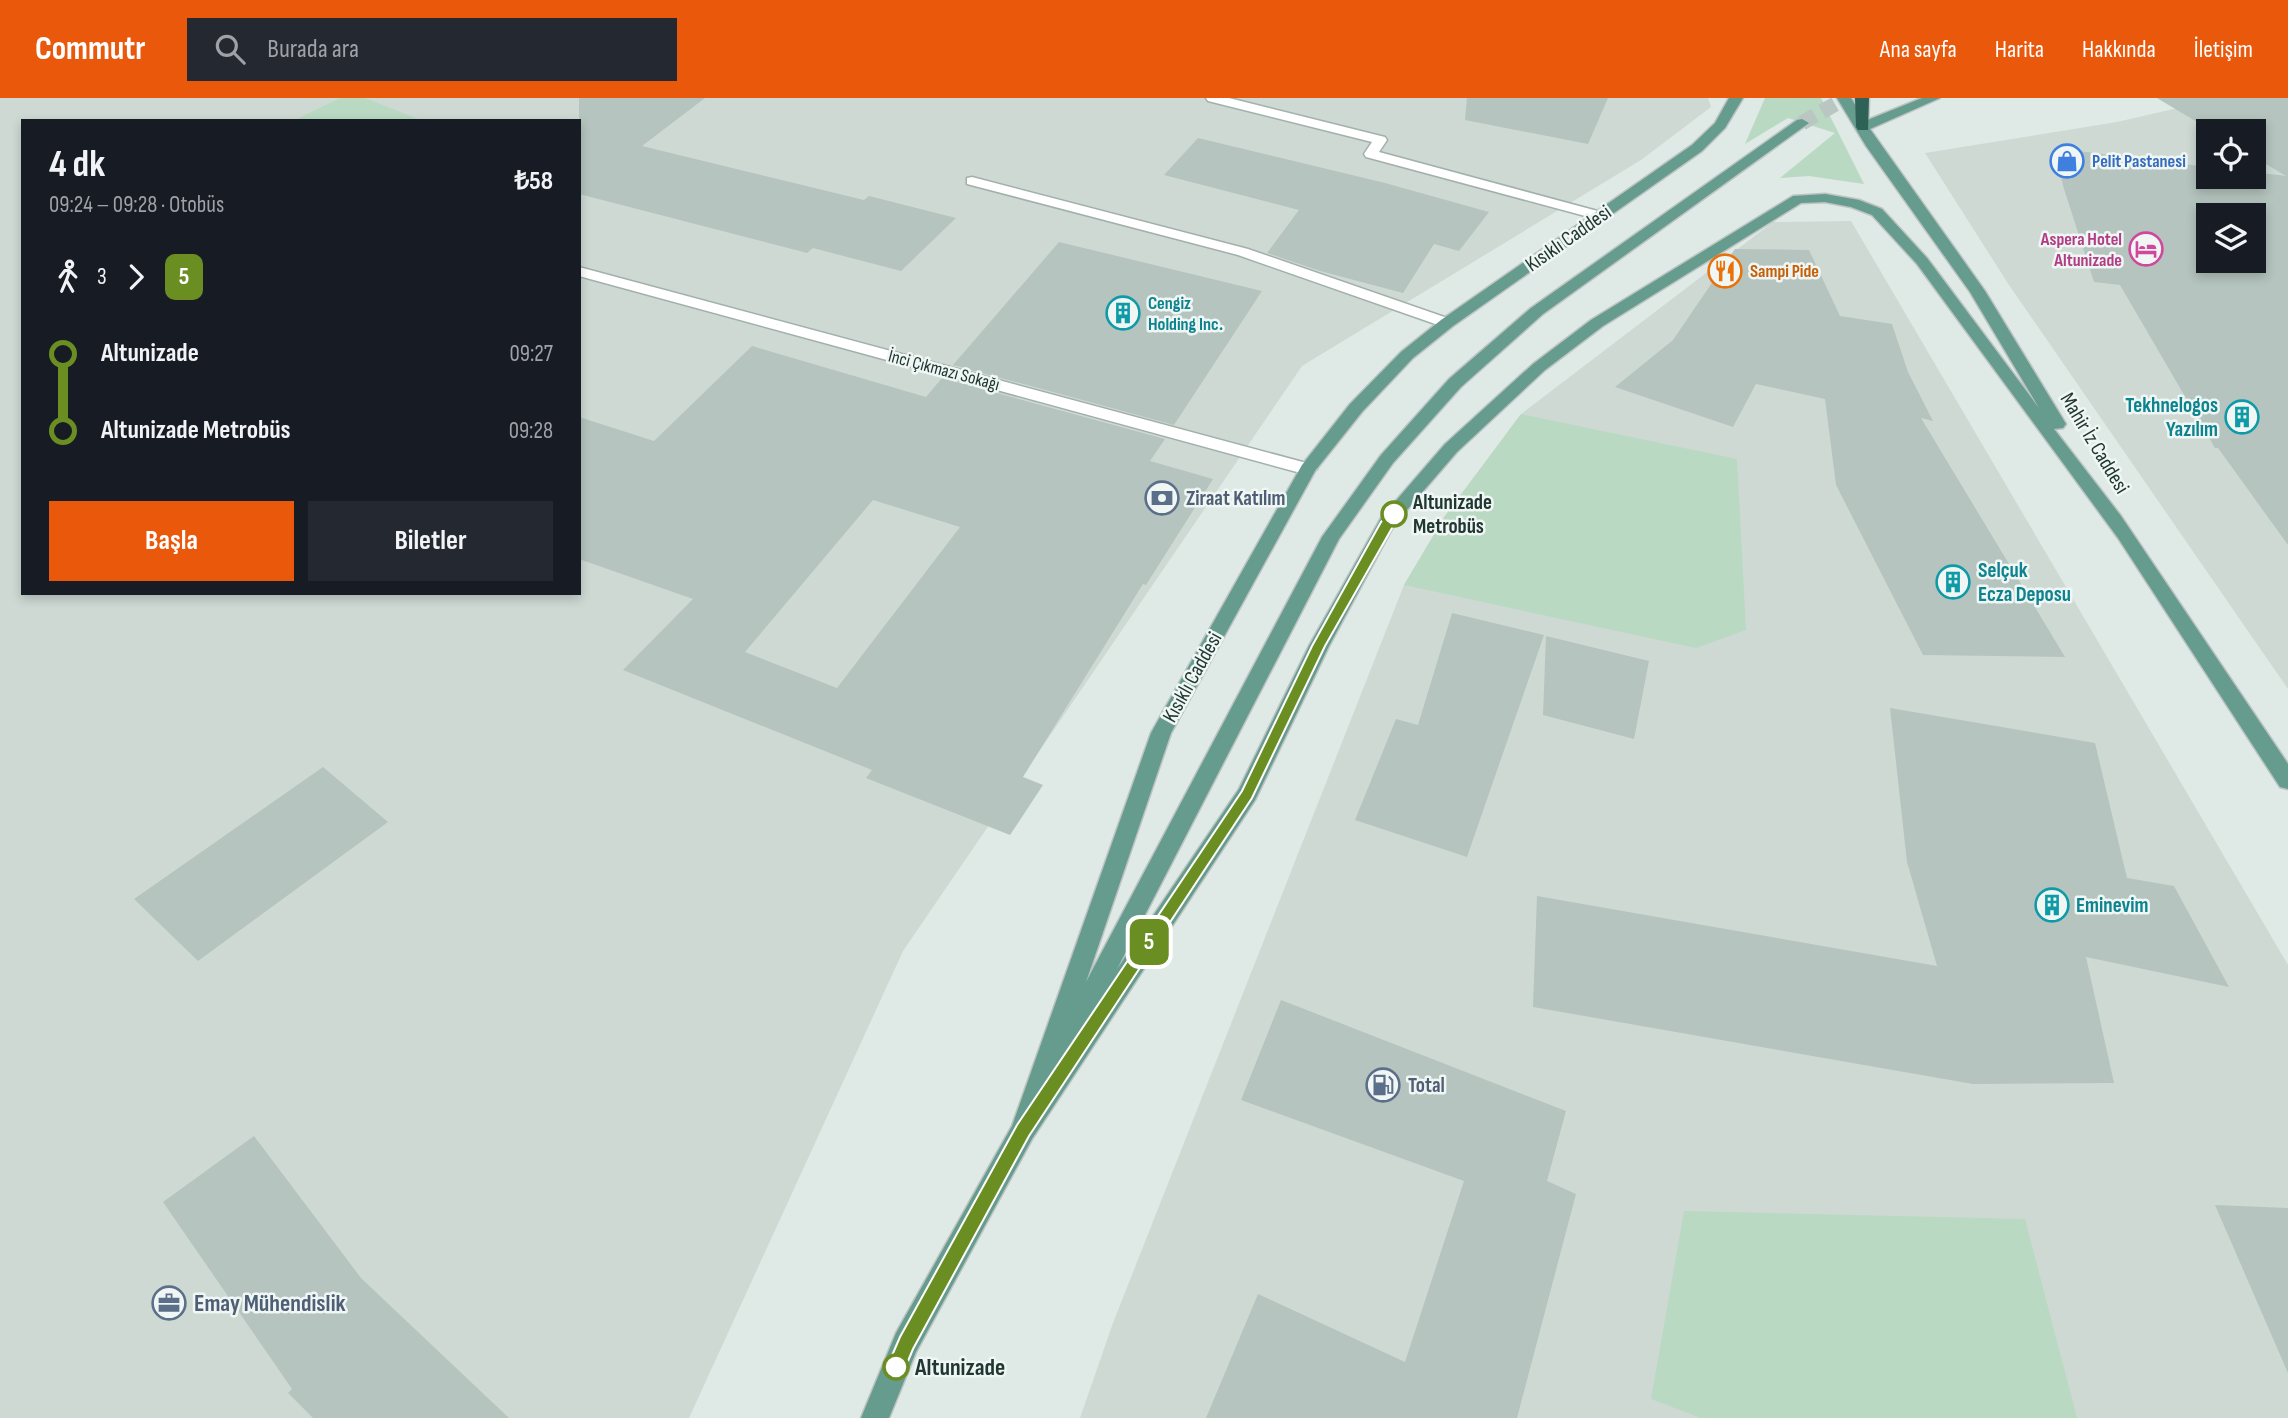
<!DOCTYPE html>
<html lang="tr">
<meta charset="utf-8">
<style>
body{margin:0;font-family:"Sofia Sans Condensed",sans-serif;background:#242831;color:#f1f3f6;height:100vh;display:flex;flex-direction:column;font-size:26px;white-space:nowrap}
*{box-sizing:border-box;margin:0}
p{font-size:23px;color:#9ea1a6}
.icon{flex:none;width:38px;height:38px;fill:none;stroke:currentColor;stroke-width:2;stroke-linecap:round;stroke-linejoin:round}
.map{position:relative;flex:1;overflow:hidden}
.panel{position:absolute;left:21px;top:21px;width:560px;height:476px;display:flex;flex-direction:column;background:#171b24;border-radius:0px;box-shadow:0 4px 10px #0003}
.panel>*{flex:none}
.badge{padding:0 14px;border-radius:10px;font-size:24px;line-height:46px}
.buttons{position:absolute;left:2196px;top:21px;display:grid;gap:14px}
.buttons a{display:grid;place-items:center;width:70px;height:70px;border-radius:0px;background:#171b24;box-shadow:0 4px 10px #0003;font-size:35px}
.map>.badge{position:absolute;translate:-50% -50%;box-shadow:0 0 0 4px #fff}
.legs{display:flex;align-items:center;gap:10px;height:77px;padding:0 28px;font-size:23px}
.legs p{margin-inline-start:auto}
.summary{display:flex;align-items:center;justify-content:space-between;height:119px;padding:0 28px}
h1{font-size:38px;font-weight:700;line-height:52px}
.primary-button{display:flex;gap:14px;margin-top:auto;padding:14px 28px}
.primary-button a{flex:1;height:80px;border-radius:0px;background:#ea580c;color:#fff;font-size:28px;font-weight:700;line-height:80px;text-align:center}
.primary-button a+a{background:#242831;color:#f1f3f6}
ul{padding:0 28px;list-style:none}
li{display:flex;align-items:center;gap:24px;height:77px;font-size:26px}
li i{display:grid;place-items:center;width:10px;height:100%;margin:0 9px;background:currentColor}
li i::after{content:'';width:18px;height:18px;margin:-9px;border:5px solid;border-radius:50%;background:#171b24}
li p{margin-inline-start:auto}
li:first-child i{background:linear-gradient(#0000 50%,currentColor 0)}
li:last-child i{background:linear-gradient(currentColor 50%,#0000 0)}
header{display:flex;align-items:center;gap:42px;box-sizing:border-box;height:98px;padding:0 35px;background:#ea580c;color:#fff}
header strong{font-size:33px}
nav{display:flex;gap:38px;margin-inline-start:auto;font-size:24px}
.search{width:490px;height:63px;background:#242831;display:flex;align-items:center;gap:18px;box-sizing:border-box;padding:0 24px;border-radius:0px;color:#9ea1a6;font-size:26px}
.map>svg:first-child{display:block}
.built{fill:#ced9d4;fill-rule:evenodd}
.green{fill:#b9d9c2}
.building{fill:#b5c4be;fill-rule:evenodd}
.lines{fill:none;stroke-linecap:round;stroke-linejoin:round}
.major-tunnel{stroke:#b9c6c1;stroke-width:15;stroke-dasharray:15 8;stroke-linecap:butt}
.minor-casing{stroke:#a2b0ac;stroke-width:3}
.major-casing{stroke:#bcc3c2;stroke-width:3}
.highway-casing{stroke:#bcc3c2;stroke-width:3}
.minor{fill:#fff;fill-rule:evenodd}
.major{fill:#669c8e;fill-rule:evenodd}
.highway{fill:#2f6257;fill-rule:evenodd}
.line-1{fill:#6b8e23;stroke:#fff;stroke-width:2}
.stop-1-dot{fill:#fff;stroke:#6b8e23;stroke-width:3.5}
.labels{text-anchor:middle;stroke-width:5;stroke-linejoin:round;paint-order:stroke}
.far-shop-label{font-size:18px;font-weight:bold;fill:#366cbe;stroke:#eff6f3;text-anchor:start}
.far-hotel-label{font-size:18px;font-weight:bold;fill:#b23c85;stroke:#eff6f3;text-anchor:end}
.far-food-label{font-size:18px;font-weight:bold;fill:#c56008;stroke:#eff6f3;text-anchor:start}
.far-culture-label{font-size:18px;font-weight:bold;fill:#0d838f;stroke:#eff6f3;text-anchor:start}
.far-street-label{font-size:18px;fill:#213832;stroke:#eff6f3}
.street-label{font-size:21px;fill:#213832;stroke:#eff6f3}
.culture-label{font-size:21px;font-weight:bold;fill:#0d838f;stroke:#eff6f3;text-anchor:start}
.service-label{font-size:21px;font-weight:bold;fill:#4e5e75;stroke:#eff6f3;text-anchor:start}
.stop-label{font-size:21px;font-weight:bold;fill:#213832;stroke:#eff6f3;text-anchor:start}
.near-service-label{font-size:24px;font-weight:bold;fill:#4e5e75;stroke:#eff6f3;text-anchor:start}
.near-stop-label{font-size:24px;font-weight:bold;fill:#213832;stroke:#eff6f3;text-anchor:start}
</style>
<header>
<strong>Commutr</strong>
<div class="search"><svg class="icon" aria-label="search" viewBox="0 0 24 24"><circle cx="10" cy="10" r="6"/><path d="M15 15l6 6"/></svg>Burada ara</div>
<nav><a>Ana sayfa</a><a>Harita</a><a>Hakkında</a><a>İletişim</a></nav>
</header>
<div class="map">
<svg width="2288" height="1320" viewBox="0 0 2288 1320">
<rect width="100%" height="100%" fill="#dfe9e5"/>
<path class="built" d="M0,0h1708l3,9 -70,53 -339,206 -399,585 -214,467h-689zM23,23h556v472h-556z
M2221,0h67v591l-279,-404 -84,-132 192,-31zM2208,33h46v46h-46zM2208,117h46v46h-46z
M1851,123l437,744v453h-1208l33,-95 291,-738 41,-69 76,-102 252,-192z"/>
<path class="green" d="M340,0h25l58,23 -126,-2z
M1765,0h56l43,86 -55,-8 -29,2 55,-45 -47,-15 -43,26z
M1521,316l216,45 9,171 -50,18 -292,-63 41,-69z
M1684,1113l341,8 52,199h-376l-50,-19z"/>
<path class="building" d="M579,0h126l-63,48 222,54 5,-4 87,22 -55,53 -88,-23 -6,5 -228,-59z
M1467,0h141l-20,46 -123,-24z
M2157,0h131v447l-70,-97h-3l-95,-163 -26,-3 -30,-93 -10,-41 154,19v10h46v-5l32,4 -32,-19v-26h-42zM2208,117h46v46h-46z
M1198,40l187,45 104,29 -30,39 -25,-7 -31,49 -83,-22 -53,-18 32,-43 -135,-35z
M1059,144l203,49 -88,134 -221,-60z
M1735,151l74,1 31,66 52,8 16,48 25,49 -12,-3 144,239 -142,-2 -87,-170 -11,-86 -69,-15 -23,43 -118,-40 58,-47z
M752,248l174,51 16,-19 223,61 -15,22 63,18 -67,106 -3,-1 -120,193 20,8 -33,50 -144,-57 6,-8 -249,-100 70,-71 -114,-40v-142l75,24zM873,402l87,27 -123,161 -92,-36z
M1452,515l92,22 -77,222 -112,-37 41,-101 22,6z
M1546,538l103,25 -15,78 -91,-24z
M1890,610l205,35 32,135 47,8 55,101 -143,-30 28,126 -141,1 -440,-77 4,-111 400,70 -30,-104z
M323,669l65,55 -190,139 -64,-62z
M1281,902l285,111 -19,70 29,13 -59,224h-311l52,-124 147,68 59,-181 -223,-81z
M254,1038l107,142 148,140h-196l-25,-25 4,-4 -129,-187z
M2215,1107l73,3v165z"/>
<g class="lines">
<path class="major-tunnel" d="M1802,25l44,-25"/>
<defs>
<path id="minor" d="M1206,0h23l156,39 2,3 -8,12 226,61 2,3 -7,4 -234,-63 -2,-3 8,-12 -164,-41z
M972,79l276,72 205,71 2,3 -8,5 -6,-2 -203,-71 -271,-71v-6z
M579,169l735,198 3,4 -9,6 -729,-199z"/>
<path id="major" d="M1729,0h14l-18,30 -23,23 -249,175 -40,32 -51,54 -47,59 -144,262 -85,249 236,-445 59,-82 68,-76 82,-71 266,-188 5,-1 7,4 -266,191 -82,73 -68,76 -54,76 -222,430 122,-180 70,-143 72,-128 64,-74 88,-80 58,-44 202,-124 32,-2 34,6 23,9 45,49 112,150 -69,-116 -104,-146 -29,-48h14l14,23 57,-23h18l-70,31 115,162 81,133 -3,4 -9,1 67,87 167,248v25l-8,-2 -162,-249 -201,-274 -45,-49 -21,-8 -26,-5 -24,1 -198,123 -58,44 -88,82 -63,73 -65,121 -74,154 -223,339 -116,213 -27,66h-28l35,-85 116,-207 139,-393 151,-268 48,-61 51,-52 40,-32 251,-175 23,-22z"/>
<path id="highway" d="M1855,0h14l-1,32h-10l-2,-3z"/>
</defs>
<use href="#minor" class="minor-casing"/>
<use href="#major" class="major-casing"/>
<use href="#highway" class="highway-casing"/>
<use href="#minor" class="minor"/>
<use href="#major" class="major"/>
<use href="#highway" class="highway"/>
</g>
<path class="line-1" d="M1394,412l6,4 -75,132 -73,152 -223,338 -116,213 -10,24 -7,3 -6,-3 -3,-6 13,-30 117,-212 225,-334 70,-145 69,-124z"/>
<defs>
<symbol id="shop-ring" viewBox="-11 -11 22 22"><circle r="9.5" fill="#eff6f3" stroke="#3f7fe0" stroke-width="1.5"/><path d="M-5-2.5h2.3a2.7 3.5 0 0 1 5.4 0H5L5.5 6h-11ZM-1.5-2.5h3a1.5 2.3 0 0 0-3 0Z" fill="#3f7fe0"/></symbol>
<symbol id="hotel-ring" viewBox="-11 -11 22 22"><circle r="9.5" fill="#eff6f3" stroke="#d1479c" stroke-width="1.5"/><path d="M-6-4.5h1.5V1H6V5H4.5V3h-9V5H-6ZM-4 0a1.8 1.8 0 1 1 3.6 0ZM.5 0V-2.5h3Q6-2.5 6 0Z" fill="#d1479c"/></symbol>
<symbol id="restaurant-ring" viewBox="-11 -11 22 22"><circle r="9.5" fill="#eff6f3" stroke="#e8710a" stroke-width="1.5"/><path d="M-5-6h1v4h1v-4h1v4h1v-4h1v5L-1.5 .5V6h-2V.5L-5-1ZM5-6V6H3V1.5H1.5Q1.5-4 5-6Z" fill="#e8710a"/></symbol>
<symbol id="building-ring" viewBox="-11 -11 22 22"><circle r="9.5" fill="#eff6f3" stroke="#0f9aa8" stroke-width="1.5"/><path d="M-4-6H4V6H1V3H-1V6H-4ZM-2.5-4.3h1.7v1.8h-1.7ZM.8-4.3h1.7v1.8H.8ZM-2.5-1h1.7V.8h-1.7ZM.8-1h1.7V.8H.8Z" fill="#0f9aa8"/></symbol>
<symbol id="bank-ring" viewBox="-11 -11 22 22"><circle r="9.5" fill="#eff6f3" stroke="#5c6f8a" stroke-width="1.5"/><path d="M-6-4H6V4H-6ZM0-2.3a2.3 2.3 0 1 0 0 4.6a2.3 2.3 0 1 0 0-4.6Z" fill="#5c6f8a"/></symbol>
<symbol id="fuel-ring" viewBox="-11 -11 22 22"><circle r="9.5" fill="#eff6f3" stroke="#5c6f8a" stroke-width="1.5"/><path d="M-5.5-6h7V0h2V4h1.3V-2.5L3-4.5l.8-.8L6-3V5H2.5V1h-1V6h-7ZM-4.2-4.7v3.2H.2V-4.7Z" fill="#5c6f8a"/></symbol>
<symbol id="office-ring" viewBox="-11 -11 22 22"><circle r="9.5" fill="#eff6f3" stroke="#5c6f8a" stroke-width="1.5"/><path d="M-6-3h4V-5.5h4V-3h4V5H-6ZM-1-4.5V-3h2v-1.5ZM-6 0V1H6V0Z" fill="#5c6f8a"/></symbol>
</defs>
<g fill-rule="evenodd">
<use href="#shop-ring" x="2048" y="44" width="38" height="38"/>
<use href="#hotel-ring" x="2127" y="132" width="38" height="38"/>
<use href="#restaurant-ring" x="1706" y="154" width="38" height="38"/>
<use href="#building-ring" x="1104" y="196" width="38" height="38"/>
<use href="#building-ring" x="2223" y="300" width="38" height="38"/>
<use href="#bank-ring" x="1143" y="381" width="38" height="38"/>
<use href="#building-ring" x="1934" y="465" width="38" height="38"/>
<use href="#building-ring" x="2033" y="788" width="38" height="38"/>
<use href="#fuel-ring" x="1364" y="968" width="38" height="38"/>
<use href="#office-ring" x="150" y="1186" width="38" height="38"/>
</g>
<g class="stop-1-dot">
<circle cx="1394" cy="416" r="12"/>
<circle cx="896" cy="1269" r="12"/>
</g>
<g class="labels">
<g class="far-shop-label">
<text x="2092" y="69">Pelit Pastanesi</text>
</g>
<g class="far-hotel-label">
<text x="2122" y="147">Aspera Hotel<tspan x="2122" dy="21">Altunizade</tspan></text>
</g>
<g class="far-food-label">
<text x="1750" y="179">Sampi Pide</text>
</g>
<g class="far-culture-label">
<text x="1148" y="211">Cengiz<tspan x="1148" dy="21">Holding Inc.</tspan></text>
</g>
<g class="far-street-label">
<text transform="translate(944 272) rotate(15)" y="6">İnci Çıkmazı Sokağı</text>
</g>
<g class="street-label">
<text transform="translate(1568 140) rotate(-35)" y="7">Kısıklı Caddesi</text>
<text transform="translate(2095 345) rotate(59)" y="7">Mahir İz Caddesi</text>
<text transform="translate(1192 579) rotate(-61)" y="7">Kısıklı Caddesi</text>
</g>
<g class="culture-label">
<text x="2218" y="314" text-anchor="end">Tekhnelogos<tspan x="2218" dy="24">Yazılım</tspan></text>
<text x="1978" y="479">Selçuk<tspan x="1978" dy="24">Ecza Deposu</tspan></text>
<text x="2076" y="814">Eminevim</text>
</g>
<g class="service-label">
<text x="1186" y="407">Ziraat Katılım</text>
<text x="1408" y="994">Total</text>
</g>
<g class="stop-label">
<text x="1413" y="411">Altunizade<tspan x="1413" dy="24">Metrobüs</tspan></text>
</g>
<g class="near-service-label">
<text x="194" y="1213">Emay Mühendislik</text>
</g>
<g class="near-stop-label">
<text x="915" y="1277">Altunizade</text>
</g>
</g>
</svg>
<div class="buttons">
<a><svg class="icon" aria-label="locate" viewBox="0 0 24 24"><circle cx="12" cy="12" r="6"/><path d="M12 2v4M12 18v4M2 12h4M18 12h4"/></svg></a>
<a><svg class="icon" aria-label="layers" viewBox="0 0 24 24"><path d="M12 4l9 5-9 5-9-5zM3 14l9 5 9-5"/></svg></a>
</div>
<b class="badge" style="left:1149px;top:844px;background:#6b8e23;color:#fff">5</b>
<section class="panel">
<div class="summary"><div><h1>4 dk</h1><p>09:24 – 09:28 · Otobüs</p></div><b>₺58</b></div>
<div class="legs"><svg class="icon" aria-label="walk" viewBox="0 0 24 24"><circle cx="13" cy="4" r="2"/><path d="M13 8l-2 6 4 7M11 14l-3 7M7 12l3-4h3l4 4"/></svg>3<svg class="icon" aria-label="forward" viewBox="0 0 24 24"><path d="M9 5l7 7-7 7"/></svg><b class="badge" style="background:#6b8e23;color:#fff">5</b></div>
<ul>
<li><i style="color:#6b8e23"></i><b>Altunizade</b><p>09:27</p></li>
<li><i style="color:#6b8e23"></i><b>Altunizade Metrobüs</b><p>09:28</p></li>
</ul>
<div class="primary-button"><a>Başla</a><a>Biletler</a></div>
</section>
</div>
